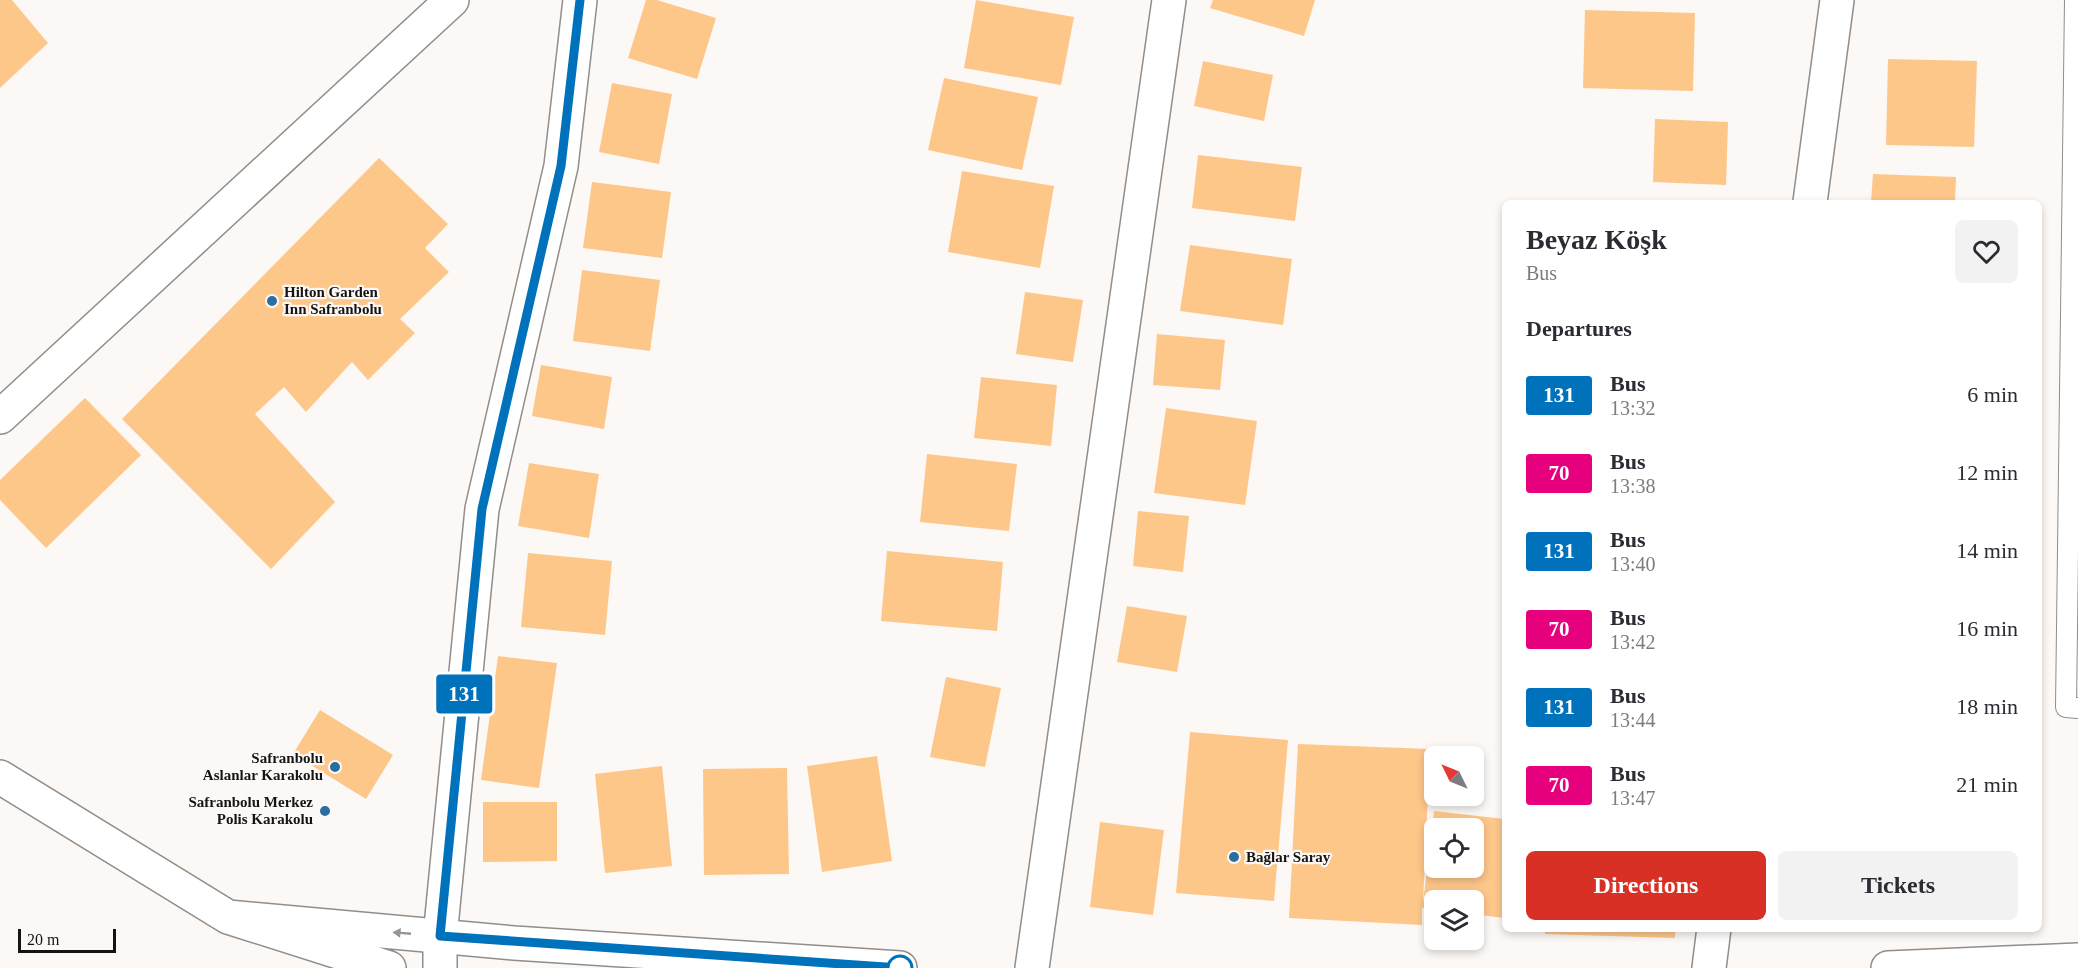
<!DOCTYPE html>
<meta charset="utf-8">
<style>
body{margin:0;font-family:"Times New Roman",serif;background:#f2f2f3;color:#2b2b33;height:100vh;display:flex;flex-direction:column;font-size:22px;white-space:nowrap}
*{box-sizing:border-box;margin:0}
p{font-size:20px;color:#7c7c81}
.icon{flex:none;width:33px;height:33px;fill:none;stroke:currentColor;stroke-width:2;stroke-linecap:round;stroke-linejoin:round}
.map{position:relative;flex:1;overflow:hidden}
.sheet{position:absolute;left:1502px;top:200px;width:540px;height:732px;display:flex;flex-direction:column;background:#fff;border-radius:9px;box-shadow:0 3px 9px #0003}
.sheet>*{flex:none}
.badge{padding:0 12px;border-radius:4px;font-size:21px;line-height:39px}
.needle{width:39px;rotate:313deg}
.controls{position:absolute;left:1424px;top:746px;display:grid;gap:12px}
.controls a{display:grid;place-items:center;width:60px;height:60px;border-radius:9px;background:#fff;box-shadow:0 3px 9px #0003;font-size:30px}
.scale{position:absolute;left:18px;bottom:15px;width:98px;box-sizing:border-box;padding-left:6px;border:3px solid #151413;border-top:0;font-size:16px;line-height:21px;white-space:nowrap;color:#151413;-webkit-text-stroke:4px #fcf8f5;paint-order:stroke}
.map>.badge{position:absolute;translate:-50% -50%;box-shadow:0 0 0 3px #fff}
h2{padding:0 24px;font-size:22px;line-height:54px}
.round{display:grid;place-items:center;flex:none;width:63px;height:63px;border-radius:9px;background:#f2f2f3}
.summary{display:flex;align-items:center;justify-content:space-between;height:102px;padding:0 24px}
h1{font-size:28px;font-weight:800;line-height:45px}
.action{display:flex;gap:12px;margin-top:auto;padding:12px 24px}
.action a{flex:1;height:69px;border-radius:9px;background:#d93025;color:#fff;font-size:24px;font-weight:800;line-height:69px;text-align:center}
.action a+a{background:#f2f2f3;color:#2b2b33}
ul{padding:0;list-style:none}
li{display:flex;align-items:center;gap:18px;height:78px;padding:0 24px}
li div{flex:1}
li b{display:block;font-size:22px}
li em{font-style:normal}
li .badge{min-width:66px;font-weight:700;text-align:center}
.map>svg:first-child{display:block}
.building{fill:#fec78a;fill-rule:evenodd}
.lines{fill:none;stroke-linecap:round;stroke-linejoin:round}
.service-casing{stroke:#908d8a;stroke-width:22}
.minor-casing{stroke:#908d8a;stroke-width:36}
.tertiary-casing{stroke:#908d8a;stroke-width:36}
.service{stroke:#fff;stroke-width:20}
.minor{stroke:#fff;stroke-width:33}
.tertiary{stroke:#fff;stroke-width:33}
.oneway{fill:#969595}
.line-casing{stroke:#fff;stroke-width:14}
.line{stroke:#0072bc;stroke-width:9}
.poi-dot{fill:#296da2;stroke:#fcf8f5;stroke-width:2}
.stop-dot{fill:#fff;stroke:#0072bc;stroke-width:3}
.labels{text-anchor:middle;stroke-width:4.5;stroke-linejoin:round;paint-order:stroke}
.poi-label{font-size:15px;font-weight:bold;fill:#151413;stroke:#fcf8f5;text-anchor:start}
</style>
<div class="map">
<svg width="2078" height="968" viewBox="0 0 2078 968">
<rect width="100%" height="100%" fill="#fcf8f5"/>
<path class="building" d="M0,0h12l36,43 -48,45z
M646,0h11l59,18 -19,61 -69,-21z
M976,0l98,17 -13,68 -97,-17z
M1213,0h102l-11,36 -94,-28z
M1585,10l110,3 -2,78 -110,-3z
M1888,59l89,2 -3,86 -88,-2z
M1203,61l70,14 -9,46 -70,-15z
M944,78l94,19 -16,73 -94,-20z
M612,83l60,11 -13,70 -60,-12z
M1655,119l73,3 -2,63 -73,-3z
M1198,155l104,12 -7,54 -103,-13z
M379,158l69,66 -23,24 24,24 -49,47 15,14 -47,47 -16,-18 -46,50 -22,-25 -29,27 80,88 -64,67 -149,-150z
M962,171l92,15 -14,82 -92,-16z
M1873,174l83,3 -1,25h-84z
M592,182l79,10 -9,66 -79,-10z
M1190,245l102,14 -9,66 -103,-14z
M582,270l78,10 -10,71 -77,-10z
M1025,292l58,8 -10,62 -57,-8z
M1157,334l68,6 -5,50 -67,-5z
M541,365l71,12 -8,52 -72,-13z
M981,377l76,8 -6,61 -77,-8z
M85,398l56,57 -95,93 -46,-48v-20z
M1166,408l91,13 -12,84 -91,-12z
M927,454l90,10 -8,67 -89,-9z
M529,463l70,11 -10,64 -71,-12z
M1138,511l51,5 -6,56 -50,-6z
M887,551l116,11 -6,69 -116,-10z
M528,553l84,8 -7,74 -84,-8z
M1127,606l60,10 -10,56 -60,-10z
M498,656l59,7 -18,125 -58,-8z
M946,677l55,11 -16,79 -55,-10z
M320,710l73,45 -27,44 -73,-45z
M1190,732l98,8 -14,161 -98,-8z
M1298,744l132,5 -7,154 11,-92 70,8v99l-31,-4v-14h-39v10l-12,-2v17l-133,-7zM1434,828h39v39h-39z
M877,756l15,105 -70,11 -15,-106z
M662,766l10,100 -67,7 -10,-99z
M787,768l2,106 -85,1 -1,-106z
M483,802h74v59l-74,1z
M1100,822l64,8 -11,85 -63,-8z
M1545,928h130v10l-130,-4z"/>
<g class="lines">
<defs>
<path id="service" d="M2075,0l-9,707 12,1"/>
<path id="minor" d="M1810,202l27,-202
M0,417l452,-417
M440,968v-31l42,-428 79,-343 19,-166
M1032,968l137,-968
M1709,968l5,-40"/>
<path id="tertiary" d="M0,777l228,140 161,51
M228,917l286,26 386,25
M1888,968l190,-8"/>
</defs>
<use href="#service" class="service-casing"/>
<use href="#minor" class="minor-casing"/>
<use href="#tertiary" class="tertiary-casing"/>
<use href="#service" class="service"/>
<use href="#minor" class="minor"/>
<use href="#tertiary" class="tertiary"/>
</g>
<defs><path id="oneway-solid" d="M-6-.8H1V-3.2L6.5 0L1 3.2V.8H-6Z" transform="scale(1.5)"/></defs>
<use class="oneway" href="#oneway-solid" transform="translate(402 933) rotate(-175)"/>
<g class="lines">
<defs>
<path id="line" d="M580,0l-19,166 -79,343 -42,427 460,32"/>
</defs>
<use href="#line" class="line-casing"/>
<use href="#line" class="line"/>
</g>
<g class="poi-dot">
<circle cx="272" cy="301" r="6"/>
<circle cx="335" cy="767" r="6"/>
<circle cx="325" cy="811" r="6"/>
<circle cx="1234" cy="857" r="6"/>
</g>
<circle class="stop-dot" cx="900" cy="968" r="12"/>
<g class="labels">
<g class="poi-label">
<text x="284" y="297">Hilton Garden<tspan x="284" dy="17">Inn Safranbolu</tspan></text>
<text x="323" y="763" text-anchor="end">Safranbolu<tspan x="323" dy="17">Aslanlar Karakolu</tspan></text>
<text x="313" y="807" text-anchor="end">Safranbolu Merkez<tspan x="313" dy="17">Polis Karakolu</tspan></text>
<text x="1246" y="862">Bağlar Saray</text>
</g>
</g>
</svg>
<div class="controls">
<a><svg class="needle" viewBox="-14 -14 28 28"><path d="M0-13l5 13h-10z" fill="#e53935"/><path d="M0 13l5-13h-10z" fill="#7c7c81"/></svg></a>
<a><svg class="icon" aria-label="locate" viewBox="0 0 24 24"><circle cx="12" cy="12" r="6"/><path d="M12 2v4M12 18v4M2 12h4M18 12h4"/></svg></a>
<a><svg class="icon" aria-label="layers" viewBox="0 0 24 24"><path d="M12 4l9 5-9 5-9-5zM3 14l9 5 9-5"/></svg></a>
</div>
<div class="scale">20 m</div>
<b class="badge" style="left:464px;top:694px;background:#0072bc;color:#fff">131</b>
<section class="sheet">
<div class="summary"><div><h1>Beyaz Köşk</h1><p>Bus</p></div><a class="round"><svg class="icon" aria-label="heart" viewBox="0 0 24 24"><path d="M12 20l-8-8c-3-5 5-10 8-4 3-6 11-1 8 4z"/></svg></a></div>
<h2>Departures</h2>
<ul>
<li><span class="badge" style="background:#0072bc;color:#fff">131</span><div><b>Bus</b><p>13:32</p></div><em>6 min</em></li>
<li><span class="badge" style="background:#e6007e;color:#fff">70</span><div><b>Bus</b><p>13:38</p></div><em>12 min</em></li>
<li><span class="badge" style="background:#0072bc;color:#fff">131</span><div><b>Bus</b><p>13:40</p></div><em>14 min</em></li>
<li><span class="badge" style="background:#e6007e;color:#fff">70</span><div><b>Bus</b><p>13:42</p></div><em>16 min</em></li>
<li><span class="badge" style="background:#0072bc;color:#fff">131</span><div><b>Bus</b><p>13:44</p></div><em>18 min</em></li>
<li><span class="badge" style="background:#e6007e;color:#fff">70</span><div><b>Bus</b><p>13:47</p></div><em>21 min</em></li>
</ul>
<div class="action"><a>Directions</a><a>Tickets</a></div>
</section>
</div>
